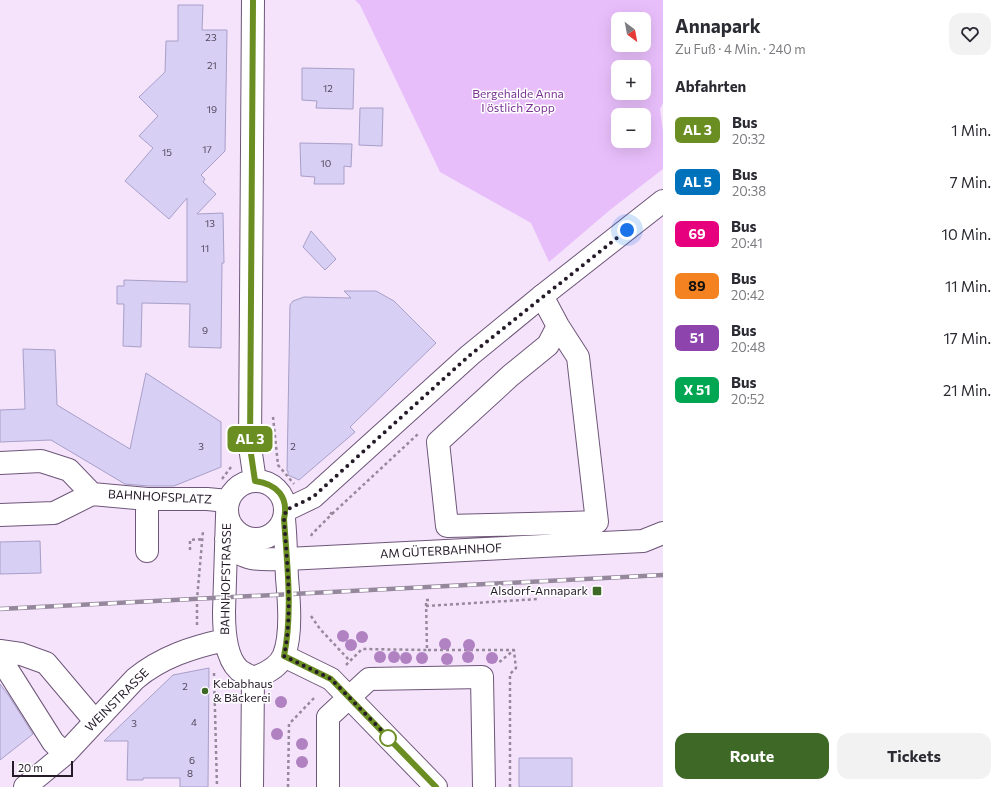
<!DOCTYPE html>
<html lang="de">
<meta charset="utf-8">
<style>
body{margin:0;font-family:Commissioner,sans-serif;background:#f2f2f3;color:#2b2b33;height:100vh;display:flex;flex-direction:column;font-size:15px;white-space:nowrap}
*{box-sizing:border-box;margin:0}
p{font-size:13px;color:#7c7c81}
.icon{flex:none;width:22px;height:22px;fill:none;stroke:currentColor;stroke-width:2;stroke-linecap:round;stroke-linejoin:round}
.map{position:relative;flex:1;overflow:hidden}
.details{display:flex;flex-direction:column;background:#fff;width:340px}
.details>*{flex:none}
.badge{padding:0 8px;border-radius:6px;font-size:14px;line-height:26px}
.needle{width:26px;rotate:148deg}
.fabs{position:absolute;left:611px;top:12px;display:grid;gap:8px}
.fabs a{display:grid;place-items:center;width:40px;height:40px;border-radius:8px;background:#fff;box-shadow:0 4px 16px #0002;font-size:20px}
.scale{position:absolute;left:12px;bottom:10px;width:61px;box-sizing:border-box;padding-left:4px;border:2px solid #241a28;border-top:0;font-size:11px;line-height:14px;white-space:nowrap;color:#241a28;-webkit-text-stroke:3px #fff;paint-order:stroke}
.you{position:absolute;width:20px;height:20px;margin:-10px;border:3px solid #fff;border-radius:50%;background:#1a73e8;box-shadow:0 0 0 6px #1a73e833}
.map>.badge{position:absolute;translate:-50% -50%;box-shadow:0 0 0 2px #fff}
h2{padding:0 12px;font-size:15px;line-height:36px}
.round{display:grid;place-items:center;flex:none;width:42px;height:42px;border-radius:12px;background:#f2f2f3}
.summary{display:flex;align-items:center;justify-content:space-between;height:68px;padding:0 12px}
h1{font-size:19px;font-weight:700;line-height:30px}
.action{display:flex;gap:8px;margin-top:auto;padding:8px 12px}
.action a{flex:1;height:46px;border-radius:12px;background:#3e6825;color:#fff;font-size:16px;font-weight:700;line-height:46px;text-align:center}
.action a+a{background:#f2f2f3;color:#2b2b33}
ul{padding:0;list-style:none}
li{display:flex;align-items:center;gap:12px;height:52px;padding:0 12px}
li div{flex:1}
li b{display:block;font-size:15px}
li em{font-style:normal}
li .badge{min-width:44px;font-weight:700;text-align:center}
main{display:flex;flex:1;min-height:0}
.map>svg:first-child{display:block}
.green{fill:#e8befa;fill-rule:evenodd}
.building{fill:#d7cff4;stroke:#a89fc8}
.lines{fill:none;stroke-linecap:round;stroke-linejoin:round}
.minor-casing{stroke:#6e5678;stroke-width:24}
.major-casing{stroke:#6e5678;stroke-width:24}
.path{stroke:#97899c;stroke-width:2.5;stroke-dasharray:3 3;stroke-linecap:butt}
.minor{stroke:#fff;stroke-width:22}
.major{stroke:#fff;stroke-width:22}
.rail-casing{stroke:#96889c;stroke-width:4.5}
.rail{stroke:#fff;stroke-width:3;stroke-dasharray:9;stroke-linecap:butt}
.tree{fill:#b082c1}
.line-casing{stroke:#fff;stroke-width:9}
.line{stroke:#6b8e23;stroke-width:6}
.walk{stroke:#241a28;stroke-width:4;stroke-dasharray:0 7.2}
.poi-dot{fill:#3e6825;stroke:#fff;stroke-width:1.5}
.stop-dot{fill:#fff;stroke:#6b8e23;stroke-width:2}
.labels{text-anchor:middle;stroke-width:3;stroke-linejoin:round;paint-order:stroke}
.number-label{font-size:10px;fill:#51475b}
.park-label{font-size:12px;fill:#783392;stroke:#fff}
.street-label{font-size:12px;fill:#241a28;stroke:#fff}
.poi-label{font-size:12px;fill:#241a28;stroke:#fff;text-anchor:end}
</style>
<main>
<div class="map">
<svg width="663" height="787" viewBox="0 0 663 787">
<rect width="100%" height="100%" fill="#f4e3fb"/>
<path class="green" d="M355,0h308v103l-3,6 3,22v38l-53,41 -61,52 -18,-39 -91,-51 -80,-167zM618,19h26v26h-26zM618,67h26v26h-26zM618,115h26v26h-26z"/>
<path class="building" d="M178,5h25l-1,25h25l-2,121 -24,24 4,4 -2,3 13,12 -19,20 26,-1 1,50h-2l-1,85 -32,-1 1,-43 -48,-1 -1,44 -18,-1 1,-42h-7v-18h7v-6l63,2v-84l-18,21 -44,-38 28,-33 -14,-12 19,-20 -19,-19 26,-25 1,-31h12z
M302,68l52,1 -1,40 -37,-1 1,-7 -15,-1z
M360,108h23l-1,38 -23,-1z
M300,143l52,1 -1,23 -7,-1v18h-30l1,-7 -14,-1z
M311,231l25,28 -11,11 -22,-23z
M344,291h32l18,10 42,42 -86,84 5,5 -56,48 -11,-5v-4h-1l3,-166 3,-4 11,-4 47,1z
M23,349l32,1 2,55 73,44 16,-76 75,49v45l-47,19h-26l-23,-2 -74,-44 -51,2v-32l25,-1z
M40,541l1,32 -41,1v-32z
M209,668l-1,119h-28v-9h-37v2h-16l1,-39h-24l69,-66z
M0,684l9,12 24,38 -33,26z
M519,758h53v29h-53z"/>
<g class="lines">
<defs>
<path id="minor" d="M542,296l16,30 20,31 19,165 -28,1 -122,3 -9,-84 72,-66 38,-31 10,-19
M0,463l41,-2 28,9 23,24
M147,499v52
M0,515l54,-2 38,-19 55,5h60l21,2
M227,516l-3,96c0,17 1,45 15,58 4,3 9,5 14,8 12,-4 26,-11 31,-23 8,-21 5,-55 3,-77 -1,-20 -1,-39 -3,-59
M226,539c16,25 35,20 61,20l356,-18 20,-8
M0,651l21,3 25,9 49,58
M284,656l47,23 105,108
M0,658l53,84 12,12
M25,787l40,-33 70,-75c26,-22 58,-32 90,-39
M252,787l1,-109
M328,787v-70l41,-38 113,-2 2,110"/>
<path id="major" d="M253,0l-3,447 5,34
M227 510a29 29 0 1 1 58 0a29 29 0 1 1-58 0Z
M286,510l27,-13 157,-142 72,-59 121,-95"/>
</defs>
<use href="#minor" class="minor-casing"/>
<use href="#major" class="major-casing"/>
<path class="path" d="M273,417l5,48 16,19
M222,479l9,-12
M332,514l86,-80
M311,536l1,-2 20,-20 -4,-3
M190,550v-10l13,-1
M429,600h-3l1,50h87l-17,14
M426,606l112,-7
M311,616l9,13 30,32
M197,625v-26l6,-68
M346,665l16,-16 65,1
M214,673l3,114
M288,787l1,-63 27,-28
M510,787v-113l6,-6 -2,-17"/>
<use href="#minor" class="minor"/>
<use href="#major" class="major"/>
<defs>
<path id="rail" d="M0,609l663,-34"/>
</defs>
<use href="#rail" class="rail-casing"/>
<use href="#rail" class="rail"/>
</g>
<g class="tree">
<circle cx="343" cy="636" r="6"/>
<circle cx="362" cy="637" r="6"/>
<circle cx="445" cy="644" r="6"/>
<circle cx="351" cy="645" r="6"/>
<circle cx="469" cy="645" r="6"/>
<circle cx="380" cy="657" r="6"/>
<circle cx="394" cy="657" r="6"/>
<circle cx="468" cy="657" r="6"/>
<circle cx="406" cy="658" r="6"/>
<circle cx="422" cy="658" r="6"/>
<circle cx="492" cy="658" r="6"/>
<circle cx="447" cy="659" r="6"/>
<circle cx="281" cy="702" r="6"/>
<circle cx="277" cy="734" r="6"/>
<circle cx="302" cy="744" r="6"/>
<circle cx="302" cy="762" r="6"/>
</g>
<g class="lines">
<defs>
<path id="line" d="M253,0l-3,447 5,34c22,3 34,16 29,38 3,44 9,94 0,137l47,23 105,108"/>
</defs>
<use href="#line" class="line-casing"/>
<use href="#line" class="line"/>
<path class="walk" d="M388,738l4,3 -61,-62 -47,-23c9,-43 3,-93 0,-137l2,-9 27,-13 157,-142 157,-125"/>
</g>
<g class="poi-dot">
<rect x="592" y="586" width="10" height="10" rx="2"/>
<circle cx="205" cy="691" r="4"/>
</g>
<circle class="stop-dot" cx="388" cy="738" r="8"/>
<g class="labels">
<g class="number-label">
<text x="211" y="41">23</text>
<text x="212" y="69">21</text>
<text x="328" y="92">12</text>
<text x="212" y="113">19</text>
<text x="207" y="153">17</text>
<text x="167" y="156">15</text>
<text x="326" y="167">10</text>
<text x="210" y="227">13</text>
<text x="205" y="252">11</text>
<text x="205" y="334">9</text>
<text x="201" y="450">3</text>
<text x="293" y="450">2</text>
<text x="185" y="690">2</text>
<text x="194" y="726">4</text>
<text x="134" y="727">3</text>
<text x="192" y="764">6</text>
<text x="190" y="777">8</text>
</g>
<g class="park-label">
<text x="518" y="98">Bergehalde Anna<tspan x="518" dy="14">I östlich Zopp</tspan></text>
</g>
<g class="street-label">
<text transform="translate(160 497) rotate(3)" y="4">BAHNHOFSPLATZ</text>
<text transform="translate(441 551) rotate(-3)" y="4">AM GÜTERBAHNHOF</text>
<text transform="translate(226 579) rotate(-89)" y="4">BAHNHOFSTRASSE</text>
<text transform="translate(117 700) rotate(-45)" y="4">WEINSTRASSE</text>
</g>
<g class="poi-label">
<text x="588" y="595">Alsdorf-Annapark</text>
<text x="213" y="688" text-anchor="start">Kebabhaus<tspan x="213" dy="14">&amp; Bäckerei</tspan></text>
</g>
</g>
</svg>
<div class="fabs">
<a><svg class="needle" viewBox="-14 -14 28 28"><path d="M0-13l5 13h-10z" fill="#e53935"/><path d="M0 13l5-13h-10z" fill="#7c7c81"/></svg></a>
<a>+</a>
<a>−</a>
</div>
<div class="scale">20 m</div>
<div class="you" style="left:627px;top:230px"></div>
<b class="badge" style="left:250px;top:439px;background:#6b8e23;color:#fff">AL 3</b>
</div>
<section class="details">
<div class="summary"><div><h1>Annapark</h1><p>Zu Fuß · 4 Min. · 240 m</p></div><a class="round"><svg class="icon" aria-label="heart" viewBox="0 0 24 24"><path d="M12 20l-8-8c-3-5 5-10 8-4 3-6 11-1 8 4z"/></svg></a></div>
<h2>Abfahrten</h2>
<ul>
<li><span class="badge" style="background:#6b8e23;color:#fff">AL 3</span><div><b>Bus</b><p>20:32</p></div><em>1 Min.</em></li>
<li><span class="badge" style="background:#0072bc;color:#fff">AL 5</span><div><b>Bus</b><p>20:38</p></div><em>7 Min.</em></li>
<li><span class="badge" style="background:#e6007e;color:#fff">69</span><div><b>Bus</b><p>20:41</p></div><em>10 Min.</em></li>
<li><span class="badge" style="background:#f58220;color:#111">89</span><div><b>Bus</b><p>20:42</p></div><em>11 Min.</em></li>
<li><span class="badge" style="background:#8e44ad;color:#fff">51</span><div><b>Bus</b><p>20:48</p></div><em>17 Min.</em></li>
<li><span class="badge" style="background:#00a651;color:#fff">X 51</span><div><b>Bus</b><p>20:52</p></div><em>21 Min.</em></li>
</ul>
<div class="action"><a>Route</a><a>Tickets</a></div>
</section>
</main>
